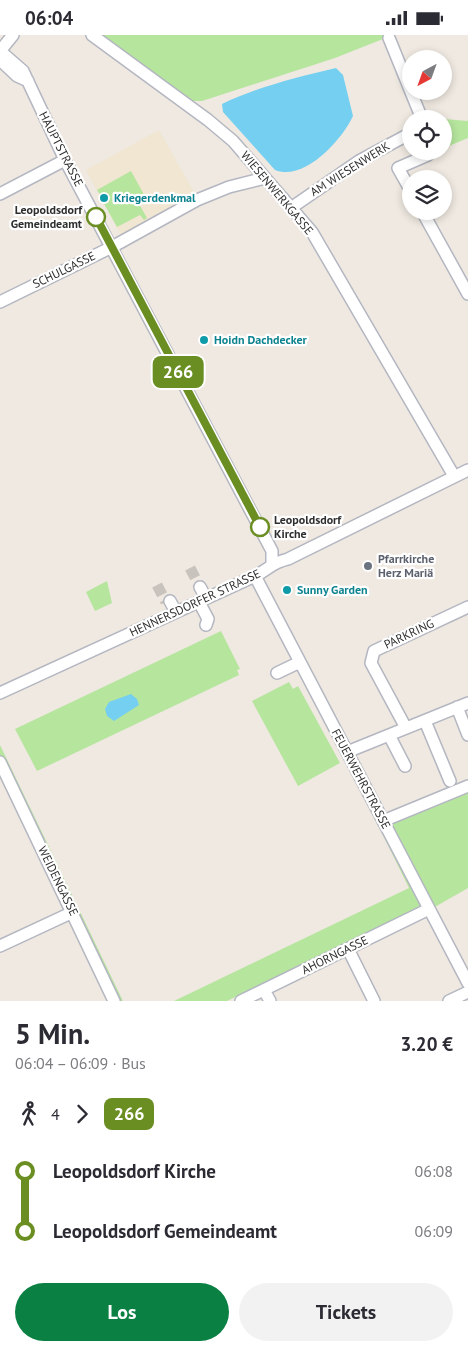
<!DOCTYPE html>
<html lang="de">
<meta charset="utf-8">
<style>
body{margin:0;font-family:"PT Sans",sans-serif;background:#f2f2f3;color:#2b2b33;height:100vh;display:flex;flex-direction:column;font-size:19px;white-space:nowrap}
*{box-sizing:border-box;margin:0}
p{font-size:16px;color:#7c7c81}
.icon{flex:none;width:28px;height:28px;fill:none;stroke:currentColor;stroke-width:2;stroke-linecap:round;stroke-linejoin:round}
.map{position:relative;height:966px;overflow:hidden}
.details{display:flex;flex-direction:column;background:#fff;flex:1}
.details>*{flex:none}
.badge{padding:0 10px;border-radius:8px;font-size:18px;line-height:32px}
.needle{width:32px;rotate:221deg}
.buttons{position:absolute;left:402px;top:15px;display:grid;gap:10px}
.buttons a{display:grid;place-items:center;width:50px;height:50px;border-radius:50%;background:#fff;box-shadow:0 2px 8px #0003;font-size:25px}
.map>.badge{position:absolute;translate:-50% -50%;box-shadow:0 0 0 2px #fff}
.legs{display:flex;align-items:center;gap:8px;height:55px;padding:0 15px;font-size:16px}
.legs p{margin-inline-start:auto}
.headline{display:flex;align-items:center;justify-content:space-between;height:85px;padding:0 15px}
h1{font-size:28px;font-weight:700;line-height:38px}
.button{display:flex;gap:10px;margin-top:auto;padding:10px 15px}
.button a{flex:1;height:58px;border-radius:30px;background:#0b8043;color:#fff;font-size:20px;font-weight:700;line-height:58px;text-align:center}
.button a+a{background:#f2f2f3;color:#2b2b33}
ul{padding:0 15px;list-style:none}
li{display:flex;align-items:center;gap:18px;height:60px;font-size:19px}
li i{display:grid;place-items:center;width:8px;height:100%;margin:0 6px;background:currentColor}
li i::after{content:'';width:12px;height:12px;margin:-6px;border:4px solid;border-radius:50%;background:#fff}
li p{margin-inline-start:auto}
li:first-child i{background:linear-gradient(#0000 50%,currentColor 0)}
li:last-child i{background:linear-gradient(currentColor 50%,#0000 0)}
.status{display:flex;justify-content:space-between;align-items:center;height:35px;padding:0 25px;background:#fff;direction:ltr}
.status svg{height:14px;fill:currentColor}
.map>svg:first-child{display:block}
.education{fill:#f0e6d1}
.green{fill:#b6e59e}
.water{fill:#75cff0}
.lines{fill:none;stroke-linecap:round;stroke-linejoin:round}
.minor-tunnel{stroke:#c8c4bd;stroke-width:11;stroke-dasharray:11 5.5;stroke-linecap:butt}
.minor-casing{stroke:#b4b7c1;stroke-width:14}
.minor{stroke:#fff;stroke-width:11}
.line-1-casing{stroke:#fff;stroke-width:11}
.line-1{stroke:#6b8e23;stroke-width:8}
.culture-dot{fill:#0f9aa8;stroke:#fff;stroke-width:2}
.stop-1-dot{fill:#fff;stroke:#6b8e23;stroke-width:2.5}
.worship-dot{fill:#6b7280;stroke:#fff;stroke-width:2}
.labels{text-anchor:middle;stroke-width:4.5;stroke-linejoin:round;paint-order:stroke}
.street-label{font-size:12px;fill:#2e2e2e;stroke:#fff}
.culture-label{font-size:12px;font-weight:bold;fill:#0d838f;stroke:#fff;text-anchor:start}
.stop-label{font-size:12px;font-weight:bold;fill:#2e2e2e;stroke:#fff;text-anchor:end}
.worship-label{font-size:12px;font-weight:bold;fill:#5b616d;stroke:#fff;text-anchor:start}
</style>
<div class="status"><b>06:04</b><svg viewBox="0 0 49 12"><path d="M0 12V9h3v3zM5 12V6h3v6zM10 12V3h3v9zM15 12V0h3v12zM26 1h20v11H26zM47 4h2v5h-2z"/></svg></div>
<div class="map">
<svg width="468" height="966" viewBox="0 0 468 966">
<rect width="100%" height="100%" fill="#efe9e1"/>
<path class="education" d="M159,95l36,64 -74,41 -35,-65z"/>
<path class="green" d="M100,0h293l-58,23 -133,43h-11z
M444,84l24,2v17l-24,10z
M131,136l16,29 -8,4 8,14 -3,2 -4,-5 -23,12 -14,-25 5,-3 -3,-5 -4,2 -4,-6z
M107,546l5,22 -17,8 -9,-19z
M221,596l19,38 -3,1 2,5 -202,96 -22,-42z
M289,647l4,7 5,-3 42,77 -42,23 -46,-85z
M0,710l123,256h-5l-118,-246z
M468,747v106l-35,20 -43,-83 10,-4 -4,-11z
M377,788l43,75 1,8 -4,4 -190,91h-53l235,-113z"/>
<path class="water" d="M336,33l7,7 10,41c-11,24 -49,66 -78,54l-52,-58 -1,-8c36,-17 75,-27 114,-36z
M131,659l6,5 2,6 -25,16 -7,-5 -2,-7 4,-7z"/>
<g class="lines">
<path class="minor-tunnel" d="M190,533l10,19
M157,550l9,17"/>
<defs>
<path id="minor" d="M92,0l116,85 25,21 79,91 142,244
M389,3l33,81
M0,16l23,20 42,89 207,391v12
M0,16l13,-16
M0,25l17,16 11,5
M411,156l-13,-23 30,-13
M0,159l65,-34
M291,173l68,-47 52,-28
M422,176l46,83
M0,267l112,-55 85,-47 32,-13 36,-9
M255,541l213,407
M200,552l6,11
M170,566l6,11
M199,567l9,17 -2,6
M277,638l23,-11
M0,658l255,-117c14,-7 16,-13 33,-17l180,-89
M457,672l11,28
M425,686l25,60
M406,693l-35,-65 3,-12 94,-44
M389,700l16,31
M347,717l121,-49
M0,727l114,239
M383,786l85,-35
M0,911l73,-34
M348,914l26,52
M264,955l6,11
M241,966l188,-92
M449,966l19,-9"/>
</defs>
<use href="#minor" class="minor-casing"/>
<use href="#minor" class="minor"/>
</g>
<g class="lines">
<defs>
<path id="line-1" d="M96,182l164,310"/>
</defs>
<use href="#line-1" class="line-1-casing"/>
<use href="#line-1" class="line-1"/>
</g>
<g class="culture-dot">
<circle cx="104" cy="163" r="5"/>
<circle cx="204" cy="305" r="5"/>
<circle cx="287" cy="555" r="5"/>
</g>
<g class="stop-1-dot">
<circle cx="96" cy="182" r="9"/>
<circle cx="260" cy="492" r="9"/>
</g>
<circle class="worship-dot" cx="368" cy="531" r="5"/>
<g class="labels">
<g class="street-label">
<text transform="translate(61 114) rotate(63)" y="4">HAUPTSTRASSE</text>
<text transform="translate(350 134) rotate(-32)" y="4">AM WIESENWERK</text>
<text transform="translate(277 158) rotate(50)" y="4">WIESENWERKGASSE</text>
<text transform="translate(64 235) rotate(-26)" y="4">SCHULGASSE</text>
<text transform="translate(195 568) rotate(-25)" y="4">HENNERSDORFER STRASSE</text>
<text transform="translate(409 599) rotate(-25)" y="4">PARKRING</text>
<text transform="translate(361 744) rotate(62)" y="4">FEUERWEHRSTRASSE</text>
<text transform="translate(58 846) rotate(64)" y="4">WEIDENGASSE</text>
<text transform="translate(335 920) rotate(-26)" y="4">AHORNGASSE</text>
</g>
<g class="culture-label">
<text x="114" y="167">Kriegerdenkmal</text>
<text x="214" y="309">Hoidn Dachdecker</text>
<text x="297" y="559">Sunny Garden</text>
</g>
<g class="stop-label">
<text x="82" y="179">Leopoldsdorf<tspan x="82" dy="14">Gemeindeamt</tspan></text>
<text x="274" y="489" text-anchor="start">Leopoldsdorf<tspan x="274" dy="14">Kirche</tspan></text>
</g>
<g class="worship-label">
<text x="378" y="528">Pfarrkirche<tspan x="378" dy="14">Herz Mariä</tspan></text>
</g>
</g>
</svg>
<div class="buttons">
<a><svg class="needle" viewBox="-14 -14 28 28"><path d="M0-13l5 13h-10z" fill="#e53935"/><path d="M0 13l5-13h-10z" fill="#7c7c81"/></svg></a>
<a><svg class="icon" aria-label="locate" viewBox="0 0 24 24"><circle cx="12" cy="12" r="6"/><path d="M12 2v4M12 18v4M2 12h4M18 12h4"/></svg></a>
<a><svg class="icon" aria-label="layers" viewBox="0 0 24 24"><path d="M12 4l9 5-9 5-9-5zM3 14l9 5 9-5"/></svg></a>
</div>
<b class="badge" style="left:178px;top:337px;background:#6b8e23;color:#fff">266</b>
</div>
<section class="details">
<div class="headline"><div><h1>5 Min.</h1><p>06:04 – 06:09 · Bus</p></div><b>3.20 €</b></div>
<div class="legs"><svg class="icon" aria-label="walk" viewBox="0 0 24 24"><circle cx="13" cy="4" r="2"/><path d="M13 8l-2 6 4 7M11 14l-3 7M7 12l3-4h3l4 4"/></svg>4<svg class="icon" aria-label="forward" viewBox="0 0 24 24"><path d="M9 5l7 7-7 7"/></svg><b class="badge" style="background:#6b8e23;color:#fff">266</b></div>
<ul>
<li><i style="color:#6b8e23"></i><b>Leopoldsdorf Kirche</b><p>06:08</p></li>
<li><i style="color:#6b8e23"></i><b>Leopoldsdorf Gemeindeamt</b><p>06:09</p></li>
</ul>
<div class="button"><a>Los</a><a>Tickets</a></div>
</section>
